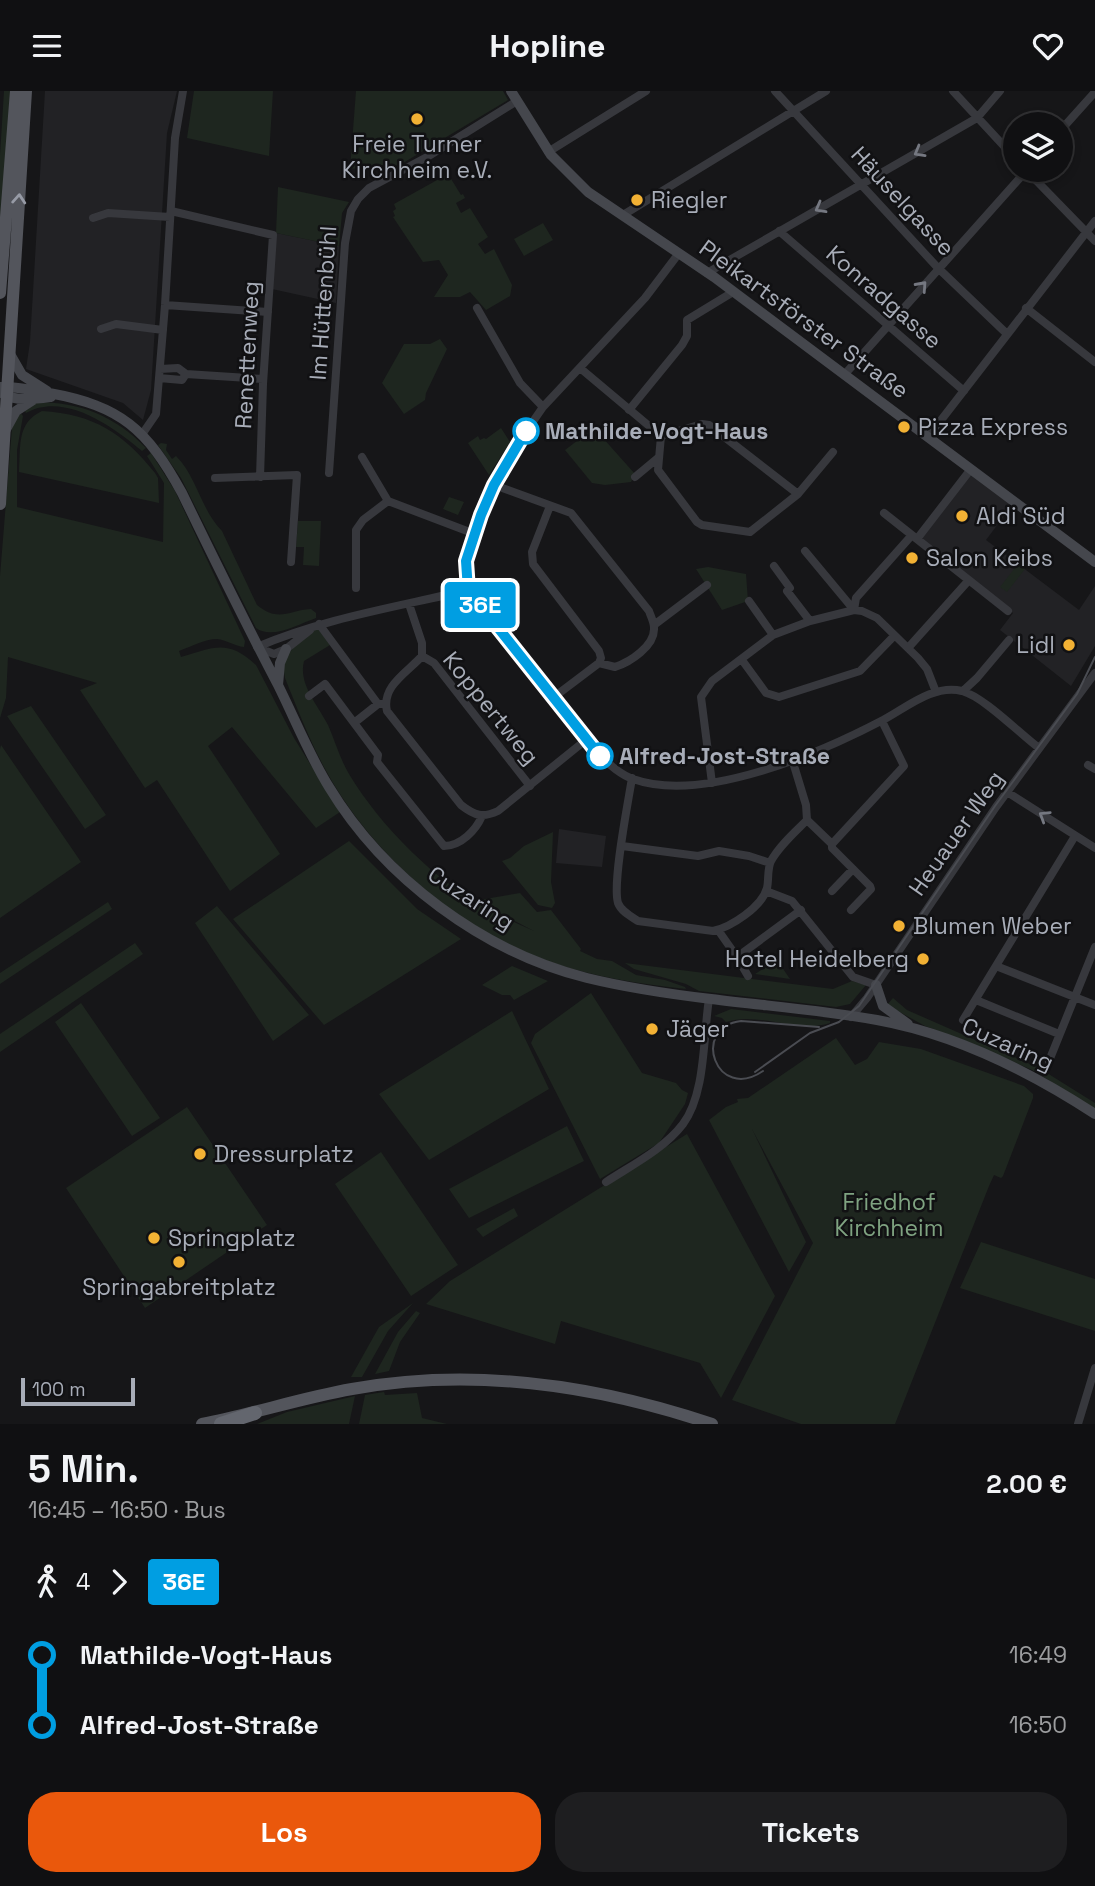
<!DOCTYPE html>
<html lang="de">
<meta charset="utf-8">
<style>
body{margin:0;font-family:"Space Grotesk",sans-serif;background:#1e1e20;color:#f1f3f6;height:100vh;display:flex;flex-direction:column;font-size:26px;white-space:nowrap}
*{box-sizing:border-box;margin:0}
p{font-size:23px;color:#9c9d9f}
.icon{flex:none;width:38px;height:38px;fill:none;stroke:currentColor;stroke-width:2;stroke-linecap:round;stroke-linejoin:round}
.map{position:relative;height:1333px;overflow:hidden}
.details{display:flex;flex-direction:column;background:#101012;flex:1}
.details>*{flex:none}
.badge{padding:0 14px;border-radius:5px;font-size:24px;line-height:46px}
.fabs{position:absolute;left:1003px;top:21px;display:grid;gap:14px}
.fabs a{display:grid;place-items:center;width:70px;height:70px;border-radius:50%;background:#101012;box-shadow:0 4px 10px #0003,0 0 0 2px #303032;font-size:35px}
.scale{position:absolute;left:21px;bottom:18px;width:114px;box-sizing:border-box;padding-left:7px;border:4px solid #a8adb8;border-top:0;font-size:19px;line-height:24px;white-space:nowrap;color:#a8adb8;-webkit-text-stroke:5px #111113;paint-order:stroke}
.map>.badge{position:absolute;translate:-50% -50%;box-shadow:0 0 0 4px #fff}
.legs{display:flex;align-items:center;gap:10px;height:77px;padding:0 28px;font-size:23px}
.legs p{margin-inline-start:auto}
.head{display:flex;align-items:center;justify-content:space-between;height:119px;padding:0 28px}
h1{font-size:38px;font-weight:700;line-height:52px}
.button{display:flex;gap:14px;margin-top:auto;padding:14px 28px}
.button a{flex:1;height:80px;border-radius:28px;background:#ea580c;color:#fff;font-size:28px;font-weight:700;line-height:80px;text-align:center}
.button a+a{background:#1e1e20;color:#f1f3f6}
ul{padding:0 28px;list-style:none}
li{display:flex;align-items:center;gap:24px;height:70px;font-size:26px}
li i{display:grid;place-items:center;width:10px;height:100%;margin:0 9px;background:currentColor}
li i::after{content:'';width:18px;height:18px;margin:-9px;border:5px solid;border-radius:50%;background:#101012}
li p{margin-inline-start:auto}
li:first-child i{background:linear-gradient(#0000 50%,currentColor 0)}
li:last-child i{background:linear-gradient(currentColor 50%,#0000 0)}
header{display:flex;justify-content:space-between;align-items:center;height:91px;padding:0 28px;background:#101012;font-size:32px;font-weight:700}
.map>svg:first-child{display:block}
.built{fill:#222225}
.green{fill:#1e261f}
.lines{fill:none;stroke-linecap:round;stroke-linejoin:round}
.street{stroke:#37383d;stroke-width:8}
.secondary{stroke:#45474d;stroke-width:10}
.primary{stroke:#53555c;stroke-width:12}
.highway{stroke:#63666e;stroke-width:14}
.tram{stroke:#4a4c52;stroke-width:2}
.oneway{stroke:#757881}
.oneway2{stroke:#979ba6}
.line-1-casing{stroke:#fff;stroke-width:16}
.line-1{stroke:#009ee2;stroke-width:10}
.poi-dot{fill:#f2b134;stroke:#111113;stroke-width:2.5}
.stop-1-dot{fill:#fff;stroke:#009ee2;stroke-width:3.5}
.labels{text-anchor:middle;stroke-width:5;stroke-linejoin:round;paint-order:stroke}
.poi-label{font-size:23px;fill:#a8adb8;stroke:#111113;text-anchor:start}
.street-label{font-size:23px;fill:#a8adb8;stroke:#111113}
.stop-label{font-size:23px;font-weight:bold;fill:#a8adb8;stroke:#111113;text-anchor:start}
.park-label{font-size:23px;fill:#7fa381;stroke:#111113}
</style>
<header><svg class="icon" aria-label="menu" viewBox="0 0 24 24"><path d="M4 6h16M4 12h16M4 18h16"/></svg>Hopline<svg class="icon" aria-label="heart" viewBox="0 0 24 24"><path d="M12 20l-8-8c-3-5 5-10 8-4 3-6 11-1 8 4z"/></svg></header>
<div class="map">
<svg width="1095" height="1333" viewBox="0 0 1095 1333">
<rect width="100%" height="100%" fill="#161618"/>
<path class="built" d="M45,0h132l-10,42 -16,257 -8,30 -20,-17 -97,-34 4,-27z
M276,142l63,13 -3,57 -64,-14z
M972,383l41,30 -27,36 93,70 16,-24v60l-24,40 -71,-56 13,-17 -92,-73z
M559,738l47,7 -4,31 -46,-4z"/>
<path class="green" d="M4,0h8l-12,182v-118z
M194,0h79l-4,65 -82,-18z
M356,0h147l5,9 -110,66 -7,-2 -41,5z
M448,83l13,21 2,-1 2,4 -9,5 5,10 9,-5 18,29 -10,7 7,10 9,-5 18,36 -2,11 -24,14 -16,-18 -10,5h-26l14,-22 -9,-15 -16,2 -30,-45 2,-1 -2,-5 3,-2 -2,-5z
M278,96l71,15 -7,11 -3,33 -63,-13z
M543,132l10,17 -29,16 -10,-17z
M440,248l7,10 -21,44 -1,7 -21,14 -22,-31 22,-39h26z
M36,311c44,0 79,14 110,46l-4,3c-28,-24 -78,-60 -116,-38l-3,-5z
M19,320l4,5 -6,34v57l146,35 1,-59 -17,-27 4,-3 24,38 70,150 -1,6c-9,-1 -18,-7 -27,-8 -12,0 -27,8 -38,12l2,6c32,-9 46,-19 75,8l38,73 46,74 -24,16 -84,-101 -24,19 72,108 -50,37 -73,-111 -12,8 -65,-98 17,-7 -89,-26 -2,41 -6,20v-142l12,-148z
M42,320c52,3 82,23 113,62l3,5 1,25 -140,-31c2,-25 -3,-49 23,-61z
M501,337l9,14 -21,33 -21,-32 10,-7 2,4 4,-2 2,1z
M594,337l41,46 -4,8 -26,3 -13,-2 -27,-33z
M161,352l6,1 -1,6 6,9 4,-3c21,21 25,54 46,75l35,74c22,18 32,5 54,4l5,4v5c-17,6 -44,22 -60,10l-75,-150 -23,-33z
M449,406l15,5 -6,13 -15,-6z
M298,430h23l-2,45 -16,-1 1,-18h-8z
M1018,473l7,5 -18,23 -7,-5z
M708,476l38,7 2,27 -26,9 -26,-41z
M317,536l13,18 -26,16c-6,23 14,44 24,64 7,16 12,34 21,49 32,53 87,108 142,137 14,7 29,14 43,20l-44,-23 -11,-8 41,-7 17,19 14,-2 30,39 -1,2 17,8 15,2 24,14 29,5 20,7 1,2c-46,-5 -92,-12 -136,-27 -95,-35 -178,-106 -226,-195 -15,-28 -27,-59 -39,-89 -6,-24 16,-38 32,-51z
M31,615l75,109 -21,14 -78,-113z
M1,654l80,117 -81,56v-169z
M553,741l-2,50 4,21 -3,5 -14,-3 -36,-44 8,-3 14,-12z
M349,750l68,68 44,30 -137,86 -91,-106z
M108,811l4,7 -112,75v-11z
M217,815l92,109 -36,26 -78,-118z
M135,852l8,11 -143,98v-18z
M777,869l13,19 -35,-5z
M625,872l208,26 19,-8 14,4 -16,19 -14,3 -137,-16 -13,-7 -52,-15z
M512,875l36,15 -34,19 -4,-5h-8l-20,-10z
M591,902l51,80 34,10 6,7 6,3 -3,11 -26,39 -59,36 -69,-136 4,-9z
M893,907l14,12 132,58 56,35v6l-63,-39 -63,-28 -44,-16 -38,-21z
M81,912l79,115 -28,18 -77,-114z
M731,918l99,12v2c-33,11 -71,-12 -104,-1l-4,-4 -8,-2z
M512,920l37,78 -120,71 -50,-66z
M836,947l19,27 12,-6 12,-17 42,7 103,37 9,8v4l-30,78 -2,2 -7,-3 -5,11 -94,238h-94l-69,-24 81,-157 -61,-114 54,113 -17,30 -80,-152 17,-13 12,-5 -1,-3 11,-1z
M187,1016l80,118 -122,83 -79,-120z
M567,1035l17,35 -115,57 -20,-29z
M687,1043l88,162 -54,102 -21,-35 -139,-42 -6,23 -129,-40 24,-23z
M381,1061l77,113 -47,31 -76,-112z
M514,1117l4,8 -35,21 -7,-8z
M981,1151l114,37v52l-135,-43z
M413,1212l-25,28 -26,46h-11l28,-50z
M416,1220l4,2 -20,29 -11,29 -14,3 23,-42z
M384,1301l1,3 32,-2 5,25 25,6h-88l6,-29z
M355,1305l-6,28h-92l30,-12z"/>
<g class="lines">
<path class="street" d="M775,0l163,177 68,65
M953,0l62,67
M1060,40l35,-39
M548,61l98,-61
M1026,79l69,71
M171,120l102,24 -10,149 -3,93
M623,124l203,-124
M93,127l15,-5 62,4
M779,140l185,160
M679,162l-34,45 -102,109 -27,39 -22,39 -28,76 2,29 130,164c10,9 21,20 35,25 70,25 187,-26 250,-59 23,-12 50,-36 79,-29 22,6 57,42 77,57
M707,182l270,-155 23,-27
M165,214l103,7
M477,217l43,75 23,24
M1026,217l69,54
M101,238l15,-5 47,6
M580,277l81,68 41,-12 7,1 89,69 35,-42
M160,278l18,-1 8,6 77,5
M845,283l182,-204
M159,287l23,2 4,-6
M629,319l53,-65 5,-9v-16l46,-28
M143,342l13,-19 9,-109 10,-167 8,-47
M661,345l-3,34 39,52 5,3 48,7 48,-38
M928,346l167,-216
M362,366l26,44
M329,382l16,-230 6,-32 7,-12 11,-11 58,-31 90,-56
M635,386l24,-20
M215,387l82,-3 -6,87
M494,394l77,28 78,98c2,6 5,11 5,17 1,18 -24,34 -39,39l-16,-4 -45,34
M550,415l-18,46 1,12 66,87 2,7 -2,5
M884,422l124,98
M917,448l54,-70
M805,460l49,59 2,-12 56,-63
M774,475l16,22 -3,3 23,30
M356,497v-58l7,-10 25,-19 87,33
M749,510l24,34
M409,513l13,39v13c-14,16 -41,30 -35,55l74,94c14,11 22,13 37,6l89,-72
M319,533l59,80
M654,534l53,-40
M257,556c68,-29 140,-40 211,-57
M259,557l15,6 12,-5 24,-19
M908,557l61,-68
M422,565l12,7 96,123
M742,569l24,33 13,4 81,-26 34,-35
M963,600l14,-13 32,-38
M309,605l16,-12 53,71 -1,7 67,84c17,0 32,-16 38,-30
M354,632l24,-19h5
M1088,674l7,4
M632,687c-4,25 -20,105 -14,125 3,8 12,13 20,18l75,10c18,-4 49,-24 54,-43 2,-8 0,-19 4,-27 8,-15 24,-29 36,-41l-1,-15 -14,-46
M712,692l-11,-86 11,-16 61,-46 37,-14 44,-11 8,1 15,7 41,40 9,11 9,23
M1007,701l88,56
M807,729l25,24v4l38,38 1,3 -20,21
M832,753l72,-78 -22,-45
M622,755l76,10 21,-5 30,5 21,7
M766,800l26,10 61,76 23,8
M832,800l21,-22
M718,839l19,27 64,-47
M737,866l11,19
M996,875l99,39
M976,909l83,34
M851,926l16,-19 129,-191 99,-134
M963,929l112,-184
M1049,970l46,-114
M606,1091c26,-17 58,-33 77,-58 23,-31 20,-88 26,-125
M1078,1333l17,-56"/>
<path class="secondary" d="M511,0l40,64 37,37 126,85 381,285
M10,263l12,21 25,16
M0,296c16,-1 33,3 49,6 72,13 98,36 133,100 31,64 63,129 96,192 17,34 31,70 51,102 55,91 154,165 258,191 41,10 82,16 124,21 55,7 111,11 166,21 78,14 152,51 218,94
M2,302c13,9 34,6 49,4
M5,340l11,-20 17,-11
M278,594l2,-22 6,-14
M876,894l7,21 25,18"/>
<path class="primary" d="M0,202l16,-202
M0,413l26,-413
M202,1333c51,-10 99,-26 150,-35 122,-22 244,-4 360,35"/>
<path class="highway" d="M221,1333l34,-11"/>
<path class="tram" d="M763,980c-47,32 -73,-44 -22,-50l78,6
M755,981l55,-39 29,-11 20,-16 136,-200 82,-112 18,-37"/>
</g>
<defs><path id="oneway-chevron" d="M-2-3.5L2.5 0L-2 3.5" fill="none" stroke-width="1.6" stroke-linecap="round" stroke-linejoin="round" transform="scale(1.75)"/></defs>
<g class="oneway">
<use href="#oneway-chevron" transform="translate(919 61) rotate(150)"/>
<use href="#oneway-chevron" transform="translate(820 117) rotate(151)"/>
<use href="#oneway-chevron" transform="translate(922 195) rotate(-48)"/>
<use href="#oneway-chevron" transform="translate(1044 725) rotate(-148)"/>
</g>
<use class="oneway2" href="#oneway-chevron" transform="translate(19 108) rotate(-86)"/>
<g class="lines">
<defs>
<path id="line-1" d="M526,340l-32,54 -13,30 -15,46 2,29 132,166"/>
</defs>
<use href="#line-1" class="line-1-casing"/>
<use href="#line-1" class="line-1"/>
</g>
<g class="poi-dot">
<circle cx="417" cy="28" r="7"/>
<circle cx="637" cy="109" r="7"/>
<circle cx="904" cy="336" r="7"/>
<circle cx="962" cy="425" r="7"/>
<circle cx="912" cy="467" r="7"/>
<circle cx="1069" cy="554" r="7"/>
<circle cx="899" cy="835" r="7"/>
<circle cx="923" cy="868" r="7"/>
<circle cx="652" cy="938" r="7"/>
<circle cx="200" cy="1063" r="7"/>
<circle cx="154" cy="1147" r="7"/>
<circle cx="179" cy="1171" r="7"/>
</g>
<g class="stop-1-dot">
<circle cx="526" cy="340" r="12"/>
<circle cx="600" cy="665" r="12"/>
</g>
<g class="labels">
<g class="poi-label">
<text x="417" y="61" text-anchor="middle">Freie Turner<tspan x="417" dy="26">Kirchheim e.V.</tspan></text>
<text x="651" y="117">Riegler</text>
<text x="918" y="344">Pizza Express</text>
<text x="976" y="433">Aldi Süd</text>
<text x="926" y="475">Salon Keibs</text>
<text x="1055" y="562" text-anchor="end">Lidl</text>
<text x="913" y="843">Blumen Weber</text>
<text x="909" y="876" text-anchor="end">Hotel Heidelberg</text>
<text x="666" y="946">Jäger</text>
<text x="214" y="1071">Dressurplatz</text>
<text x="168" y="1155">Springplatz</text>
<text x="179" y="1204" text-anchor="middle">Springabreitplatz</text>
</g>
<g class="street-label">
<text transform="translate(903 110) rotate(47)" y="8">Häuselgasse</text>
<text transform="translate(884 206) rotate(41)" y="8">Konradgasse</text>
<text transform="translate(323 212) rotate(-86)" y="8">Im Hüttenbühl</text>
<text transform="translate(804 228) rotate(36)" y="8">Pleikartsförster Straße</text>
<text transform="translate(247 264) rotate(-87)" y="8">Renettenweg</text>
<text transform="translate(491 617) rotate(51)" y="8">Koppertweg</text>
<text transform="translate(956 742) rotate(-55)" y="8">Heuauer Weg</text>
<text transform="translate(471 807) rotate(33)" y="8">Cuzaring</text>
<text transform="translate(1008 953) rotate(24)" y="8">Cuzaring</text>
</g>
<g class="stop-label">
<text x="545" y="348">Mathilde-Vogt-Haus</text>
<text x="619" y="673">Alfred-Jost-Straße</text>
</g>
<g class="park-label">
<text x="889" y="1119">Friedhof<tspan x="889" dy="26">Kirchheim</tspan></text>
</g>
</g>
</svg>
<div class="fabs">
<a><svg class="icon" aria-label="layers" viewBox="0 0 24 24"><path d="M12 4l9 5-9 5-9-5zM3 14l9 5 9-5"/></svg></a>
</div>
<div class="scale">100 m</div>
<b class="badge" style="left:480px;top:514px;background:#009ee2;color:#fff">36E</b>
</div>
<section class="details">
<div class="head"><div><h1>5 Min.</h1><p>16:45 – 16:50 · Bus</p></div><b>2.00 €</b></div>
<div class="legs"><svg class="icon" aria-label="walk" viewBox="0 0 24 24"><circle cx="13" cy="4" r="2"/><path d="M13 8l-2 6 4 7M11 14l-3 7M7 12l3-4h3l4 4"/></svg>4<svg class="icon" aria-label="forward" viewBox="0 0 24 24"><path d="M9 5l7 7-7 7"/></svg><b class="badge" style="background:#009ee2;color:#fff">36E</b></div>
<ul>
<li><i style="color:#009ee2"></i><b>Mathilde-Vogt-Haus</b><p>16:49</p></li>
<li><i style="color:#009ee2"></i><b>Alfred-Jost-Straße</b><p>16:50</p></li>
</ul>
<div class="button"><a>Los</a><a>Tickets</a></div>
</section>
